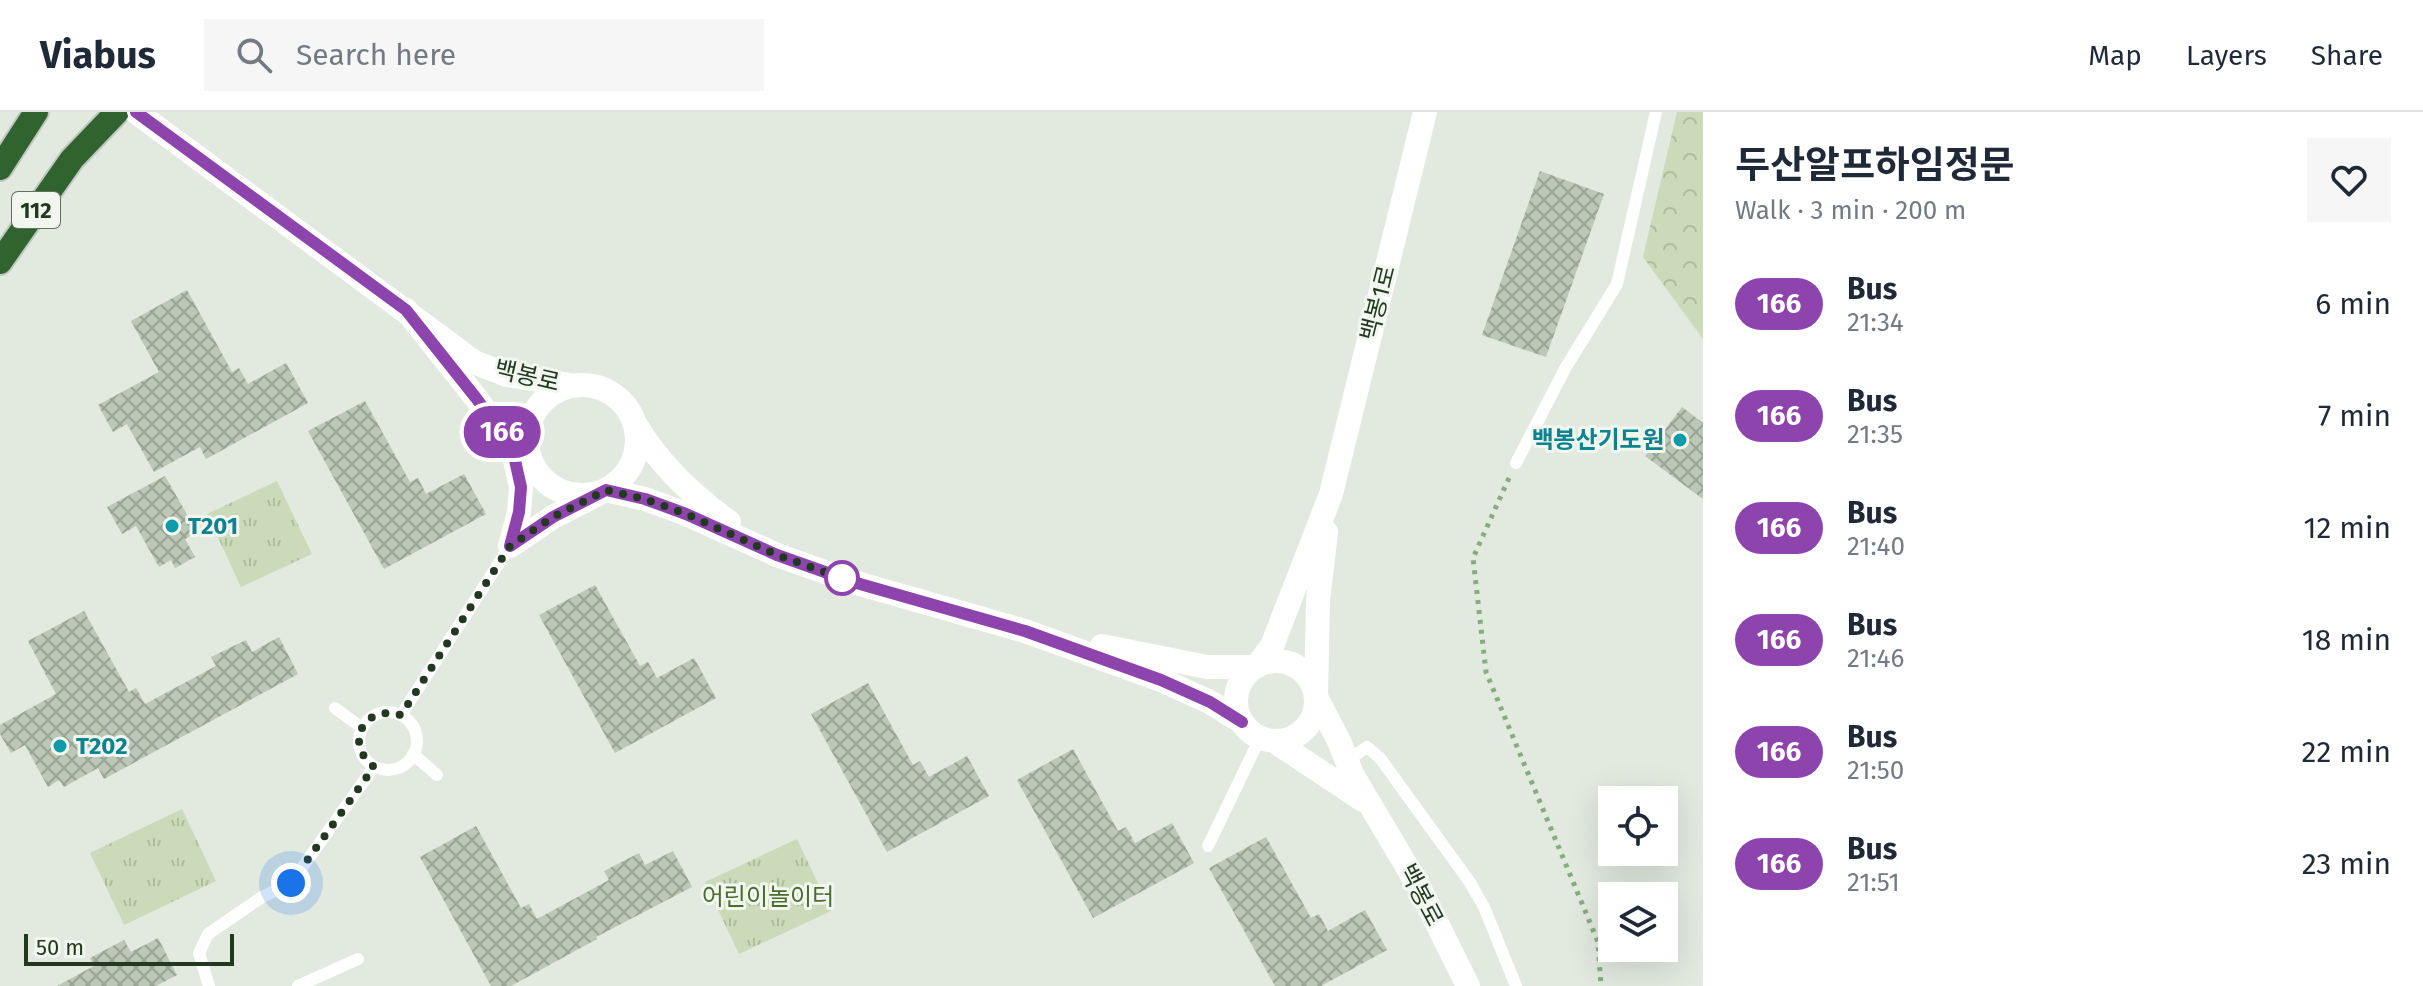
<!DOCTYPE html>
<meta charset="utf-8">
<style>
body{margin:0;font-family:"Fira Sans","Noto Sans KR",sans-serif;background:#f6f6f7;color:#1f2937;height:100vh;display:flex;flex-direction:column;font-size:30px;white-space:nowrap}
*{box-sizing:border-box;margin:0}
p{font-size:26px;color:#747a83}
.icon{flex:none;width:44px;height:44px;fill:none;stroke:currentColor;stroke-width:2;stroke-linecap:round;stroke-linejoin:round}
.map{position:relative;flex:1;overflow:hidden}
.details{display:flex;flex-direction:column;background:#fff;width:720px}
.details>*{flex:none}
.badge{padding:0 16px;border-radius:26px;font-size:28px;line-height:52px}
.tools{position:absolute;left:1598px;top:674px;display:grid;gap:16px}
.tools a{display:grid;place-items:center;width:80px;height:80px;border-radius:0px;background:#fff;box-shadow:0 8px 32px #0002;font-size:40px}
.scale{position:absolute;left:24px;bottom:20px;width:210px;box-sizing:border-box;padding-left:8px;border:4px solid #233821;border-top:0;font-size:22px;line-height:28px;white-space:nowrap;color:#233821;-webkit-text-stroke:6px #f1f6ef;paint-order:stroke}
.you{position:absolute;width:40px;height:40px;margin:-20px;border:6px solid #fff;border-radius:50%;background:#1a73e8;box-shadow:0 0 0 12px #1a73e833}
.map>.badge{position:absolute;translate:-50% -50%;box-shadow:0 0 0 4px #fff}
.round{display:grid;place-items:center;flex:none;width:84px;height:84px;border-radius:0px;background:#f6f6f7}
.summary{display:flex;align-items:center;justify-content:space-between;height:136px;padding:0 32px}
h1{font-size:38px;font-weight:700;line-height:60px}
ul{padding:0;list-style:none}
li{display:flex;align-items:center;gap:24px;height:112px;padding:0 32px}
li div{flex:1}
li b{display:block;font-size:30px}
li em{font-style:normal}
li .badge{min-width:88px;font-weight:700;text-align:center}
header{display:flex;align-items:center;gap:48px;box-sizing:border-box;height:112px;padding:0 40px;background:#fff;border-bottom:2px solid #e0e1e3}
header strong{font-size:38px}
nav{display:flex;gap:44px;margin-inline-start:auto;font-size:28px}
.search{width:560px;height:72px;background:#f6f6f7;display:flex;align-items:center;gap:20px;box-sizing:border-box;padding:0 28px;border-radius:0px;color:#747a83;font-size:30px}
main{display:flex;flex:1;min-height:0}
.map>svg:first-child{display:block}
.forest{fill:url(#forest-crowns)}
.park{fill:url(#park-tufts)}
.building{fill:url(#building-cross-hatch)}
.lines{fill:none;stroke-linecap:round;stroke-linejoin:round}
.highway-casing{stroke:#c1c7c1;stroke-width:28}
.path{stroke:#87ac80;stroke-width:5;stroke-dasharray:4 6;stroke-linecap:butt}
.lane{stroke:#fff;stroke-width:12}
.street{stroke:#fff;stroke-width:24}
.highway{stroke:#30632e;stroke-width:24}
.line-casing{stroke:#fff;stroke-width:18}
.line{stroke:#8e44ad;stroke-width:12}
.walk{stroke:#233821;stroke-width:8;stroke-dasharray:0 14.4}
.culture-dot{fill:#0f9aa8;stroke:#f1f6ef;stroke-width:3}
.stop-dot{fill:#fff;stroke:#8e44ad;stroke-width:4}
.labels{text-anchor:middle;stroke-width:6;stroke-linejoin:round;paint-order:stroke}
.shield{fill:#f1f6ef;stroke:#61715f;stroke-width:2}
.shield-label{font-size:22px;font-weight:bold;fill:#233821}
.street-label{font-size:24px;fill:#233821;stroke:#f1f6ef}
.culture-label{font-size:24px;font-weight:bold;fill:#0d838f;stroke:#f1f6ef;text-anchor:start}
.park-label{font-size:24px;fill:#4a6d2d;stroke:#f1f6ef}
</style>
<header>
<strong>Viabus</strong>
<div class="search"><svg class="icon" aria-label="search" viewBox="0 0 24 24"><circle cx="10" cy="10" r="6"/><path d="M15 15l6 6"/></svg>Search here</div>
<nav><a>Map</a><a>Layers</a><a>Share</a></nav>
</header>
<main>
<div class="map">
<svg width="1703" height="874" viewBox="0 0 1703 874">
<defs>
<pattern id="forest-crowns" width="20" height="18" patternUnits="userSpaceOnUse" patternTransform="scale(2)"><rect width="20" height="18" fill="#cbdab8"/><path d="M2 6a3 3 0 1 1 6 0M12 15a3 3 0 1 1 6 0" fill="none" stroke="#aebc9e"/></pattern>
<pattern id="park-tufts" width="24" height="20" patternUnits="userSpaceOnUse" patternTransform="scale(2)"><rect width="24" height="20" fill="#cbdab8"/><path d="M3 7l-1-3M5 7V3M7 7l1-3M15 17l-1-3M17 17v-4M19 17l1-3" fill="none" stroke="#aebc9e"/></pattern>
<pattern id="building-cross-hatch" width="8" height="8" patternUnits="userSpaceOnUse" patternTransform="scale(2)"><rect width="8" height="8" fill="#bbc7b7"/><path d="M0 0l8 8M0 8l8-8" fill="none" stroke="#98a394"/></pattern>
</defs>
<rect width="100%" height="100%" fill="#e2e9df"/>
<path class="forest" d="M1677,0h26v227l-60,-82z"/>
<path class="park" d="M277,369l35,73 -71,33 -34,-73z
M182,697l34,72 -92,44 -34,-72z
M797,727l34,72 -92,43 -34,-72z"/>
<path class="building" d="M1540,59l64,23 -58,163 -64,-22z
M187,178l45,82 7,-4 9,16 38,-21 22,40 -102,56 -6,-12 -46,25 -27,-48 -14,8 -15,-27 61,-33 -28,-51z
M365,289l45,81 8,-4 8,16 38,-20 22,40 -102,55 -76,-138z
M1682,295l21,16v76l-58,-43z
M165,364l32,56 -12,7 10,18 -20,11 -4,-8 -12,7 -23,-41 -14,8 -15,-27z
M595,473l45,81 8,-4 9,16 37,-20 22,40 -101,55 -76,-138z
M84,499l45,81 7,-4 9,16 71,-38 -5,-9 35,-17 6,12 27,-15 19,37 -194,105 -6,-11 -34,19 -5,-7 -11,7 -23,-42 -14,8 -11,-19v-9l56,-31 -28,-53z
M868,571l45,82 7,-4 9,16 38,-21 22,40 -102,56 -76,-138z
M1073,637l45,82 8,-4 9,16 37,-20 22,40 -101,55 -76,-138z
M476,714l45,82 8,-4 8,15 72,-39 -5,-9 35,-18 6,12 28,-14 19,36 -96,50 1,2 -86,47h-20l-71,-129z
M1266,725l45,81 8,-4 9,17 37,-21 22,40 -66,36h-46l-66,-118z
M158,826l19,37 -21,11h-99l37,-20 -4,-8 34,-18 7,12z"/>
<g class="lines">
<defs>
<path id="highway" d="M0,56l36,-56
M0,150l72,-103 45,-47"/>
</defs>
<use href="#highway" class="highway-casing"/>
<path class="path" d="M1509,366l-36,80 13,114 112,270 3,44"/>
<path class="lane" d="M1516,351l50,-96 51,-83 39,-172
M335,596l27,20
M359 629a29 29 0 1 1 58 0a29 29 0 1 1-58 0Z
M401,603l109,-169
M413,642l24,21
M1348,648l19,-13 13,11 89,123 15,26 32,79
M1208,734l52,-108
M209,874l-10,-33 9,-19 54,-37 29,-14 83,-116
M298,874l60,-27"/>
<path class="street" d="M136,0l338,250 33,13 64,10
M406,198l70,88 36,49 9,40 -2,25 -9,34 43,-29 53,-27 39,9 41,15 91,41 76,27 172,49 136,49 49,22 32,20
M527 328a55 55 0 1 1 110 0a55 55 0 1 1-110 0Z
M636,313c23,39 57,71 93,97
M1326,420l-8,68 -2,97 23,44 13,33 67,113 49,99
M1102,534l105,21h49l16,-21 59,-152 94,-382
M1236 589a40 40 0 1 1 80 0a40 40 0 1 1-80 0Z
M1274,629l89,59"/>
<use href="#highway" class="highway"/>
</g>
<g class="lines">
<defs>
<path id="line" d="M136,0l270,198 70,88 36,49 9,40 -2,25 -9,34 43,-29 53,-27 39,9 41,15 91,41 76,27 172,49 136,49 49,22 32,20"/>
</defs>
<use href="#line" class="line-casing"/>
<use href="#line" class="line"/>
<path class="walk" d="M291,771l83,-116c-31,-24 -10,-63 27,-52l109,-169 43,-29 53,-27 39,9 41,15 91,41 76,27 -11,-4"/>
</g>
<g class="culture-dot">
<circle cx="1680" cy="328" r="8"/>
<circle cx="172" cy="414" r="8"/>
<circle cx="60" cy="634" r="8"/>
</g>
<circle class="stop-dot" cx="842" cy="466" r="16"/>
<g class="labels">
<rect class="shield" x="12" y="80" width="48" height="36" rx="6"/>
<g class="shield-label">
<text x="36" y="106">112</text>
</g>
<g class="street-label">
<text transform="translate(1378 191) rotate(-76)" y="8">백봉1로</text>
<text transform="translate(527 264) rotate(13)" y="8">백봉로</text>
<text transform="translate(1421 783) rotate(62)" y="8">백봉로</text>
</g>
<g class="culture-label">
<text x="1664" y="336" text-anchor="end">백봉산기도원</text>
<text x="188" y="422">T201</text>
<text x="76" y="642">T202</text>
</g>
<g class="park-label">
<text x="768" y="793">어린이놀이터</text>
</g>
</g>
</svg>
<div class="tools">
<a><svg class="icon" aria-label="locate" viewBox="0 0 24 24"><circle cx="12" cy="12" r="6"/><path d="M12 2v4M12 18v4M2 12h4M18 12h4"/></svg></a>
<a><svg class="icon" aria-label="layers" viewBox="0 0 24 24"><path d="M12 4l9 5-9 5-9-5zM3 14l9 5 9-5"/></svg></a>
</div>
<div class="scale">50 m</div>
<div class="you" style="left:291px;top:771px"></div>
<b class="badge" style="left:502px;top:320px;background:#8e44ad;color:#fff">166</b>
</div>
<section class="details">
<div class="summary"><div><h1>두산알프하임정문</h1><p>Walk · 3 min · 200 m</p></div><a class="round"><svg class="icon" aria-label="heart" viewBox="0 0 24 24"><path d="M12 20l-8-8c-3-5 5-10 8-4 3-6 11-1 8 4z"/></svg></a></div>
<ul>
<li><span class="badge" style="background:#8e44ad;color:#fff">166</span><div><b>Bus</b><p>21:34</p></div><em>6 min</em></li>
<li><span class="badge" style="background:#8e44ad;color:#fff">166</span><div><b>Bus</b><p>21:35</p></div><em>7 min</em></li>
<li><span class="badge" style="background:#8e44ad;color:#fff">166</span><div><b>Bus</b><p>21:40</p></div><em>12 min</em></li>
<li><span class="badge" style="background:#8e44ad;color:#fff">166</span><div><b>Bus</b><p>21:46</p></div><em>18 min</em></li>
<li><span class="badge" style="background:#8e44ad;color:#fff">166</span><div><b>Bus</b><p>21:50</p></div><em>22 min</em></li>
<li><span class="badge" style="background:#8e44ad;color:#fff">166</span><div><b>Bus</b><p>21:51</p></div><em>23 min</em></li>
</ul>
</section>
</main>
